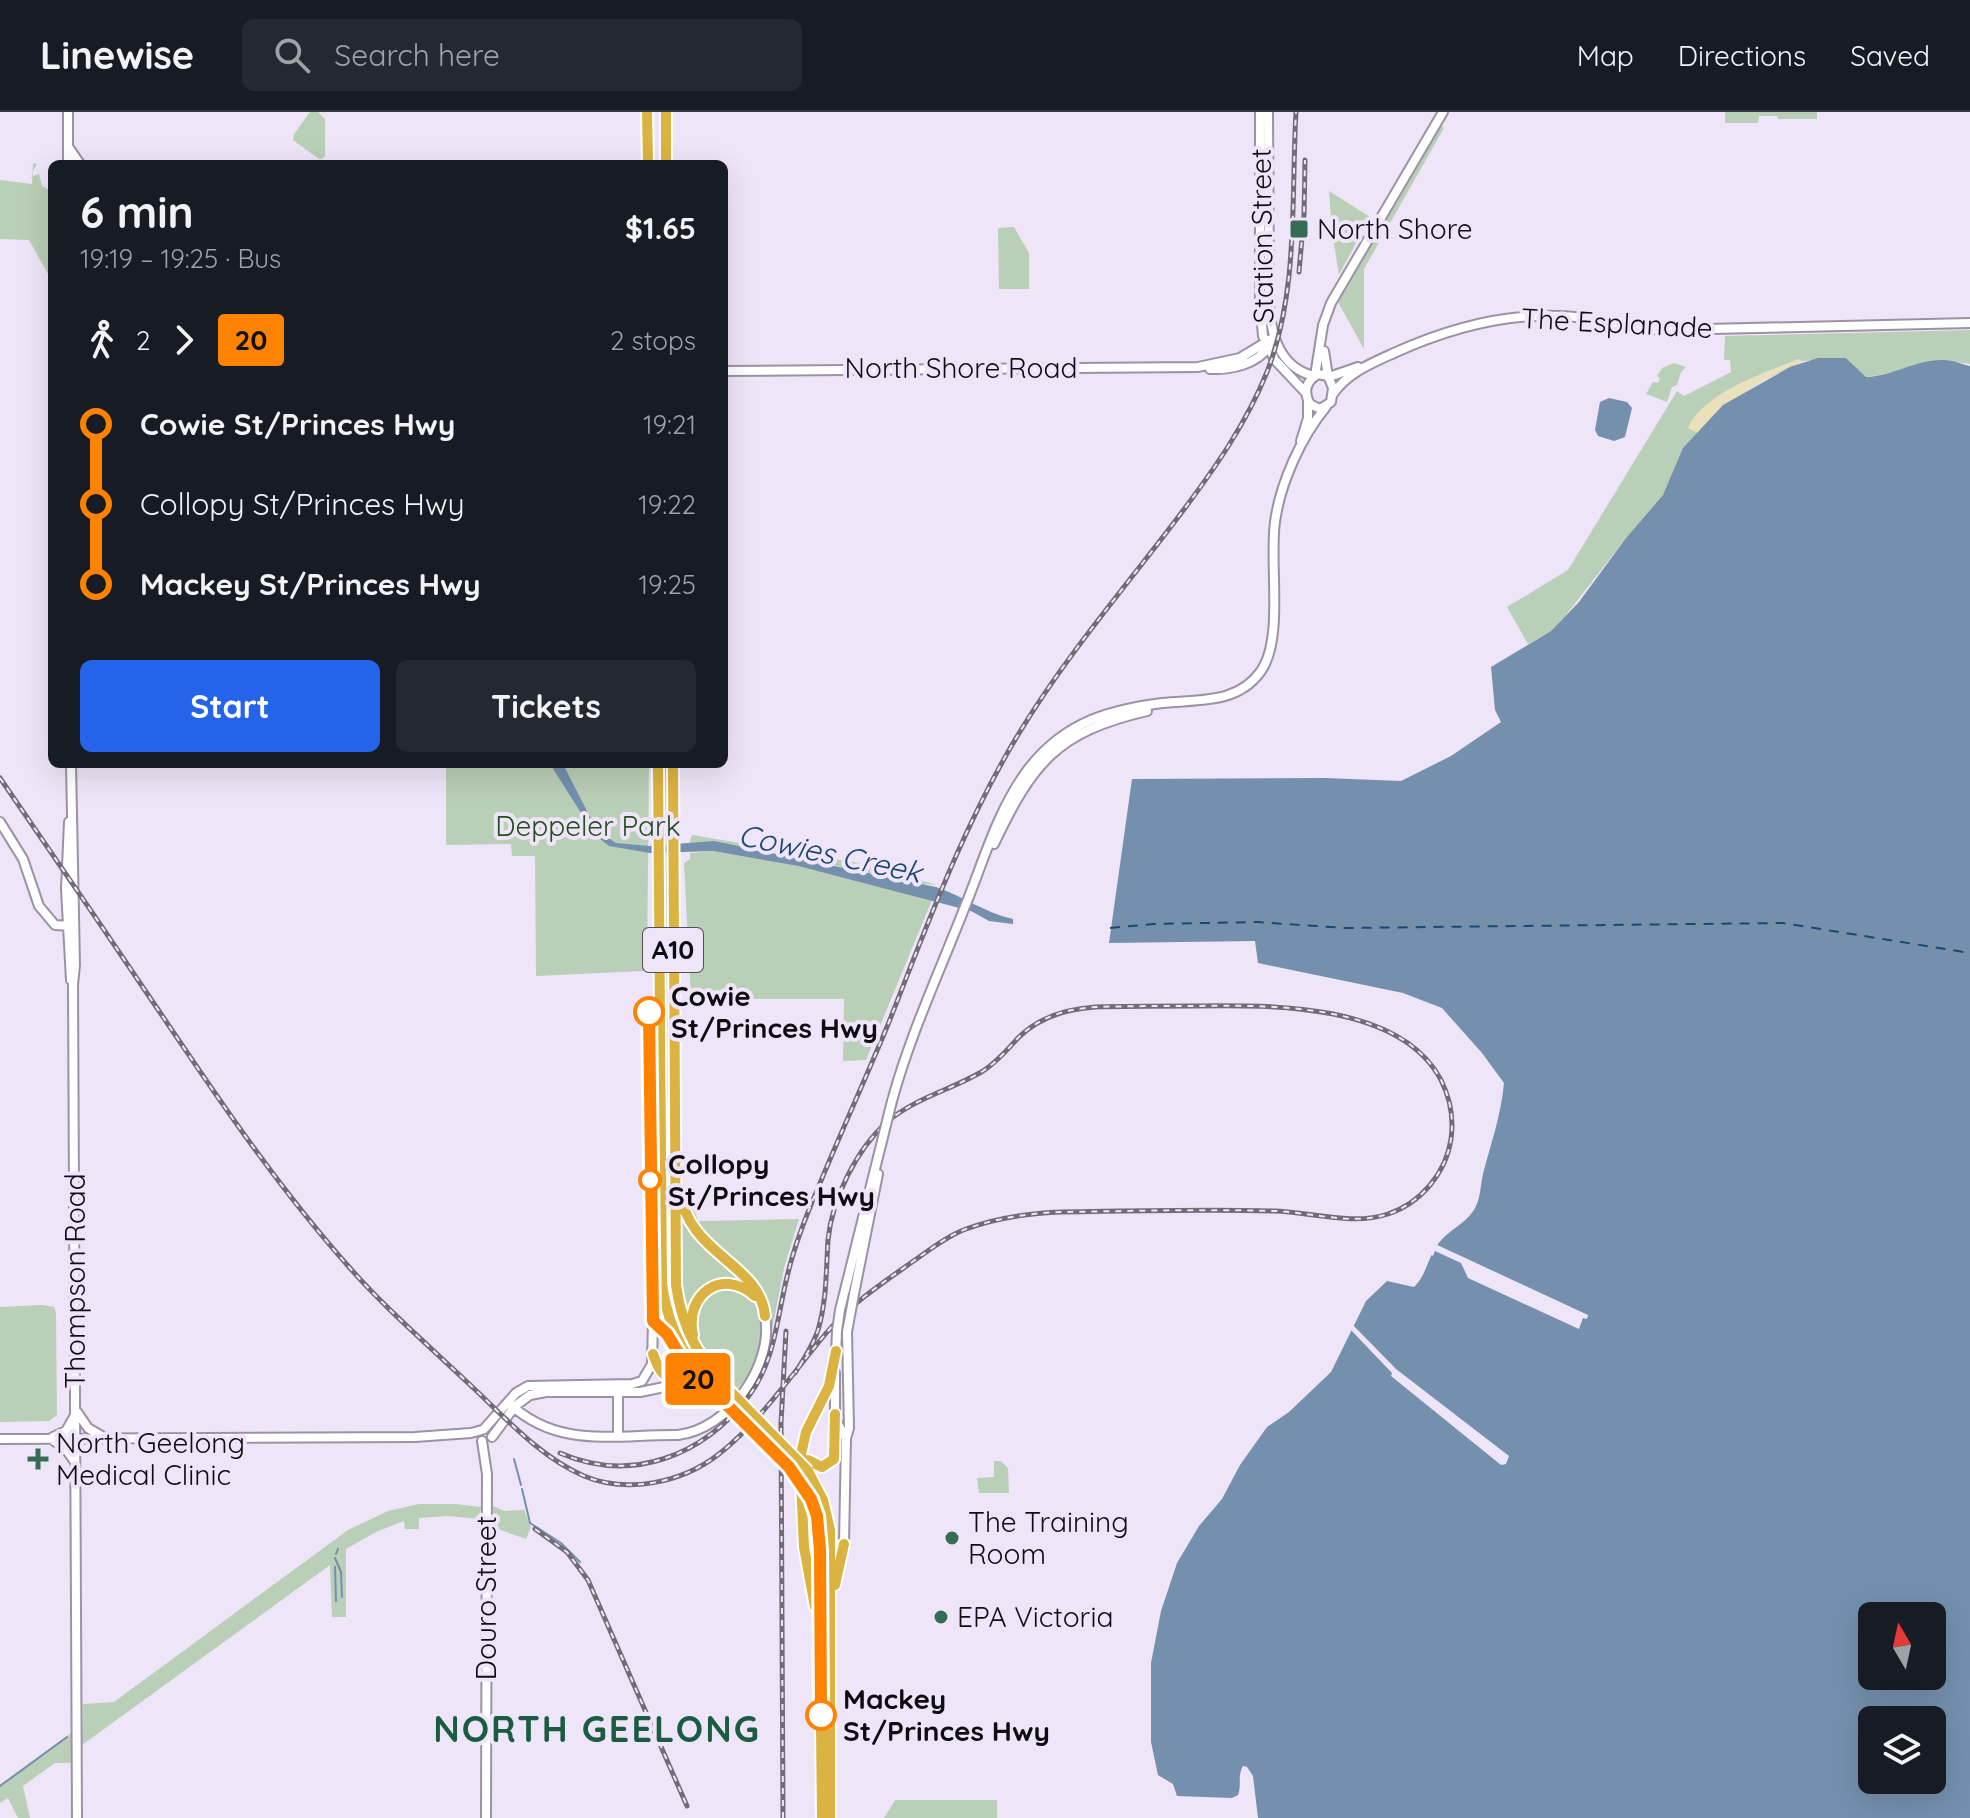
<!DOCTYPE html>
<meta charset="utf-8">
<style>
body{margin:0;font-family:Quicksand,sans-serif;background:#242831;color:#f1f3f6;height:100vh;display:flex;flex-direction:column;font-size:30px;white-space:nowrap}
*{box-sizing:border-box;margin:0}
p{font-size:26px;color:#9ea1a6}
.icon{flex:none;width:44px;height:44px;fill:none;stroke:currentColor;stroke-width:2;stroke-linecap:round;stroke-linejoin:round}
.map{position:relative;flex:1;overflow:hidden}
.sheet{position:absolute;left:48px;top:48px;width:680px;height:608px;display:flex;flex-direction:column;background:#171b24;border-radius:12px;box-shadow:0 8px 32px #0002}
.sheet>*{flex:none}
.badge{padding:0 16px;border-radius:6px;font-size:28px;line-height:52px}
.needle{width:52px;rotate:351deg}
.tools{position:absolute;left:1858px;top:1490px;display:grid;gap:16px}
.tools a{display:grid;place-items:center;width:88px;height:88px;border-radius:12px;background:#171b24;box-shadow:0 8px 32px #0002;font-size:40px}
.map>.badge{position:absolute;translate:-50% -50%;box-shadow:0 0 0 4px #fff}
.legs{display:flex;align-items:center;gap:12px;height:88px;padding:0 32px;font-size:26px}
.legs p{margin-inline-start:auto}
.headline{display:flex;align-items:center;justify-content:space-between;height:136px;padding:0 32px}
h1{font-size:44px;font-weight:800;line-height:60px}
.cta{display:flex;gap:16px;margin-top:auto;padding:16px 32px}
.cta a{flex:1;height:92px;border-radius:12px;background:#2563eb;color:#fff;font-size:32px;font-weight:800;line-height:92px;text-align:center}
.cta a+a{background:#242831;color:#f1f3f6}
ul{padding:0 32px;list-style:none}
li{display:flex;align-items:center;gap:28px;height:80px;font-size:30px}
li i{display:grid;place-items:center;width:12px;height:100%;margin:0 10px;background:currentColor}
li i::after{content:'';width:20px;height:20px;margin:-10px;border:6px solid;border-radius:50%;background:#171b24}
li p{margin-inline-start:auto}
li:first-child i{background:linear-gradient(#0000 50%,currentColor 0)}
li:last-child i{background:linear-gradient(currentColor 50%,#0000 0)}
header{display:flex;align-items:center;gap:48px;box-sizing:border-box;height:112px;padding:0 40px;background:#171b24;border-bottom:2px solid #363941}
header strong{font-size:38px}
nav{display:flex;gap:44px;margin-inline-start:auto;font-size:28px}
.search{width:560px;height:72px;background:#242831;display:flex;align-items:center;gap:20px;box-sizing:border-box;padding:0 28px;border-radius:12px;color:#9ea1a6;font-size:30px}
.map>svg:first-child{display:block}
.green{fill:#bacfb7}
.sand{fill:#eae0bb}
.water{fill:#7490ad;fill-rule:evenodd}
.pier{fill:#efe5f8}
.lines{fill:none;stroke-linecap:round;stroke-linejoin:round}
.stream{stroke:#7490ad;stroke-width:2}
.ferry{stroke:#1c4870;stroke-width:2;stroke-dasharray:10 8;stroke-linecap:butt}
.secondary-casing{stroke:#9c92a4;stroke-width:12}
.highway-casing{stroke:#fff;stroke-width:14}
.secondary{stroke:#fff;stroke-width:8}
.highway{stroke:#dbb343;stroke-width:10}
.rail-casing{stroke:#726c78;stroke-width:5}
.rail{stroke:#efe5f8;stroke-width:2;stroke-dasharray:6;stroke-linecap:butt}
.secondary-bridge-casing{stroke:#9c92a4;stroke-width:12;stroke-linecap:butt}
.highway-bridge-casing{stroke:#fff;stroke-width:14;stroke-linecap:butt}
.secondary-bridge{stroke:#fff;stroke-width:8}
.highway-bridge{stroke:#dbb343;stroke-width:10}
.line-1-casing{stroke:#fff;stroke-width:18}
.line-1{stroke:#ff8200;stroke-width:12}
.poi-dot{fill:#356d54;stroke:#efe5f8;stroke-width:3}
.stop-1-dot{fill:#fff;stroke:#ff8200;stroke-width:4}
.labels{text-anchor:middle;stroke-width:8;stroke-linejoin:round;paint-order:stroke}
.shield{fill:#efe5f8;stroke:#534d58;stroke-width:2}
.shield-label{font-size:26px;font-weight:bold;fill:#100c13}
.poi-label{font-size:28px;fill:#100c13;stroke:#efe5f8;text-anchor:start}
.street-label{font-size:28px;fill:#100c13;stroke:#efe5f8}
.park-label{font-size:28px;fill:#254d21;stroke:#efe5f8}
.stop-label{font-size:28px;font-weight:bold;fill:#100c13;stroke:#efe5f8;text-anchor:start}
.water-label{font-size:30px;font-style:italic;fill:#1c4870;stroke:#efe5f8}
.district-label{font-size:36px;font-weight:bold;letter-spacing:2px;fill:#195c42;stroke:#efe5f8}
</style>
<header>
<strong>Linewise</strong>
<div class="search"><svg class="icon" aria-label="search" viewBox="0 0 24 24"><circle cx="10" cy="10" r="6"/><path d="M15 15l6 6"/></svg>Search here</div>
<nav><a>Map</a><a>Directions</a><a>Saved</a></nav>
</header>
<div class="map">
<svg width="1970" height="1706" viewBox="0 0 1970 1706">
<rect width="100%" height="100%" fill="#efe5f8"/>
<path class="green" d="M310,0h8l7,7v37l-3,3h-3l-26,-19 1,-6z
M1725,0h92v7h-39l-1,-3h-18l-1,7h-33z
M1439,13l5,3 -80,141v80l-26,-47z
M33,51l4,1 -4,7v5l6,-2 3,12 10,5v90l-23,-41 -29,-1v-59l32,4z
M1329,79l41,26 -31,58 -7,-44z
M1014,115l15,26v36h-30l-1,-61z
M1970,218v34c-46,-8 -62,8 -104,13l-20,-19 -43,3 -37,18 -43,26 -37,41 -23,49 -37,43 -60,77 -15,16 -23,13 -21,-37 61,-37 109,-179 7,5 47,-24 -1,-12h-6l1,-24z
M1674,251l12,4 -5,5 -4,13 -5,2 -5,15 -21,-8 7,-12 5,1 2,-4 -3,-3 5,-8z
M446,652h203l-2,201 -3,6 -108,5 -1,-120h-23l-1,-12 -65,1z
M662,652h7l1,308 -4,48z
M692,723l167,28 78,22 -24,-2 -143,-32 -81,-6z
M713,739l85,15 134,34 -66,160 -23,1 1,-62h-153l-7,-136 6,-4v-6z
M667,1025l3,21c1,55 -7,126 14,178 9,23 26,41 43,60l-1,2c-83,-82 -55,-158 -59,-261z
M690,1086l8,23 101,-2 -15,49 -12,62 -7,5 -10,33 -18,21c-60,-65 -59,-98 -58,-182z
M42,1193l12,2 2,6 1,102 -8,6 -49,1v-115z
M994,1349h7l7,7 1,25h-30l-2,-15 17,-1z
M419,1392h37l25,3 -2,12 -31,-3 -29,2v11h-14l-1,-8 -28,11 -30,17v68h-14l-2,-52 -248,180 1,-41 31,-2 234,-172 40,-19z
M493,1394l11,5 20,-1 7,17 -5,12 -34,-12z
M71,1621v30h-16l-32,23 7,32h-12l-10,-20 -8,5v-18z
M895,1688h102v18h-113z"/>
<path class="sand" d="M1798,247l5,2c-41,17 -75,39 -105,72l-10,-5c16,-36 75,-54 110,-69z"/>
<path class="water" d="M1818,246h28l20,19c27,-1 51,-18 78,-17 9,0 17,4 26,6v1452h-712l-5,-42 -6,-9 -4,-1c-6,10 -1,19 -5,29l-6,3 -55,-2 -4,-12 -15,-9 -7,-33v-79l10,-52 16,-48 22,-37 23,-27 18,-34 27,-38 22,-15 42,-40 35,-71 21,-20 27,6c12,-11 14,-30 24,-43 10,-14 26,-19 36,-34 7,-12 6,-23 9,-36 8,-31 18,-58 21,-91l-22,-30 -40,-45 -39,-15 -145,-30 -3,-22 -146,2 23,-164 194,-1 75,3 50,-25 50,-34 -6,-12 -4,-43 60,-36 28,-29 47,-64 37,-43 20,-47 40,-43 67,-38zM1872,1504h60v60h-60zM1872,1608h60v60h-60z
M1609,286l18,4 5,6 -7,29 -11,4 -16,-5 -3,-6 5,-28z
M550,652h13l27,53 14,18 12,8 33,3 65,-5 222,46c27,9 49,26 77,32v5l-24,-3 -18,-10 -173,-45 -85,-15 -63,2 -41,-7 -14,-11z"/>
<path class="pier" d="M1433,1131l155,72 -1,4 -4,-1 -4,11 -111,-51 -7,-15 -26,-12 -2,5 -3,-2z
M1351,1211l45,46 113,87 -3,8 -5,1 -110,-89 1,-3 -43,-45z"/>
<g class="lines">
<path class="stream" d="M514,1347l7,26
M522,1377l8,34 31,20 19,19
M336,1442l2,-5
M335,1446l6,14 1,25
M335,1455l1,34
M0,1674l67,-49"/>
<path class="ferry" d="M1110,816l43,-4 105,-2 87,6 438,-5 187,30"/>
<defs>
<path id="secondary" d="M68,0v52
M1260,0v188l3,36 12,24 31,33
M1268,0l1,189c1,31 10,67 45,75
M69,36l11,16
M1324,239l4,25
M1210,257c21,1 48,-5 59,-23
M724,259l474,-4 42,-9 33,-20
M1318,262l10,2 5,12 -2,14 -11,7 -10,-5c-7,-12 -4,-23 8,-30z
M1315,264l8,-51 8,-22 112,-191
M1329,265l29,-10
M1333,282c14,-21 39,-31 61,-41 53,-24 109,-40 168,-37 35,1 69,13 104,14l304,-7
M1301,329l7,-23v-17
M71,652l4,201 -2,20 4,833
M0,710l23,37 16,47 16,19 16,1
M69,710l-3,67 5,91
M994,732c39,-82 63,-112 153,-133
M892,989c18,-66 47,-128 72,-192 19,-46 32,-95 62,-137 17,-23 39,-41 65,-52 22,-9 47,-14 71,-17 35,-4 75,2 99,-32 23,-33 8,-108 14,-149 5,-38 26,-85 51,-115
M854,1182l24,-120
M840,1198l43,-173
M836,1244l1,-25
M835,1261v46l11,19
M508,1290c49,48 108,32 170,33 51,-6 96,-70 87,-119
M77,1300l11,16 17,10
M484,1317l32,-36 12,-7 104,-2 10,-3 10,-17 1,-43
M618,1324v-47
M53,1325l13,-6 8,-14
M492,1325l23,-31 15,-11 16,-3h94l39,-8
M0,1327l415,-2 56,-4 11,-3
M54,1329l11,7 10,14
M482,1329l5,33 -1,344
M844,1432l2,-106 3,-10 -2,-96"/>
<path id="highway" d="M647,0l1,52
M666,52v-52
M658,652l4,520c6,47 27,82 60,116
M673,652l3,521c6,44 24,76 55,107
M680,1079c8,64 80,72 85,125
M656,1162l-3,47 13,10 6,11
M693,1223c-9,-41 30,-68 62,-39
M653,1242c11,32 20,23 44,35 8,4 15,10 22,15
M808,1348l14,7 12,-8 1,-45
M808,1359l15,29 7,30v288
M807,1379l10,25 2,22 3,280
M835,1473l9,-41
M815,1495l-11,-60 -4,-88 6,-27 23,-46 7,-35"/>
</defs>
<use href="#secondary" class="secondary-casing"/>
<use href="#highway" class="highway-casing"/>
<use href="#secondary" class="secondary"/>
<use href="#highway" class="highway"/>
<defs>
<path id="rail" d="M1299,160l5,-57 1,-55
M0,666c53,77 105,153 157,230 60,89 120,178 192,259 36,41 78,77 118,115 36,33 71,74 117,94 43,18 98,7 135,-22 43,-34 74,-82 109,-123 25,-29 56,-49 87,-71 16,-11 32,-24 51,-31 30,-11 65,-16 96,-17 71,-1 141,-3 212,-1 37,1 78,15 114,3 33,-11 58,-41 63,-75 3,-21 -1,-41 -10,-59 -41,-78 -173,-75 -249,-74 -32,0 -65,0 -97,1 -29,2 -56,10 -77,31 -11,12 -21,24 -35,33 -32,19 -68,27 -96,51 -31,28 -55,77 -59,118 -2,30 -1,60 -10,90 -5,15 -14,29 -23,43
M560,1341c71,31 143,3 188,-56 28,-36 29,-82 40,-124 7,-29 18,-57 30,-85 23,-56 48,-110 71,-166 39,-99 76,-201 132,-292 47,-77 107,-146 161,-218 33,-44 64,-88 85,-140 32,-82 24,-174 29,-260
M535,1417l32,23 21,28 99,226
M783,1706l-2,-395 5,-92"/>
</defs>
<use href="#rail" class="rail-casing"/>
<use href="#rail" class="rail"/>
<defs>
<path id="secondary-bridge" d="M883,1025l9,-36
M837,1219l3,-21
M847,1220l7,-38"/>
<path id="highway-bridge" d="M731,1280l77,79
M722,1288l67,67 18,24"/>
</defs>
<use href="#secondary-bridge" class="secondary-bridge-casing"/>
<use href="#highway-bridge" class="highway-bridge-casing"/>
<use href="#secondary-bridge" class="secondary-bridge"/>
<use href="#highway-bridge" class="highway-bridge"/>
</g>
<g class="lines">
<defs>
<path id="line-1" d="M649,900l4,309 14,13 23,38 24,20 75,75 22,32 6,17 3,34 1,165"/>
</defs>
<use href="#line-1" class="line-1-casing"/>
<use href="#line-1" class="line-1"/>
</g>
<g class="poi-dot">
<rect x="1289" y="107" width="20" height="20" rx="4"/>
<path d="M34 1335h8v8h8v8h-8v8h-8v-8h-8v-8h8z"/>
<circle cx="952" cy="1426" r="8"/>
<circle cx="941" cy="1505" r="8"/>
</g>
<g class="stop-1-dot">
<circle cx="649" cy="900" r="14"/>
<circle cx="650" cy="1068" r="10"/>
<circle cx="821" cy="1603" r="14"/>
</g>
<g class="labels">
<rect class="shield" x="643" y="816" width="60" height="44" rx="6"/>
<g class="shield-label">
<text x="673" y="847">A10</text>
</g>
<g class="poi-label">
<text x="1317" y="127">North Shore</text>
<text x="56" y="1341">North Geelong<tspan x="56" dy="32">Medical Clinic</tspan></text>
<text x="968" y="1420">The Training<tspan x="968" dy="32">Room</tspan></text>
<text x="957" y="1515">EPA Victoria</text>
</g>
<g class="street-label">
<text transform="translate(1262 124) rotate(-91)" y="10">Station Street</text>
<text transform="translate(1617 211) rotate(3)" y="10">The Esplanade</text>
<text x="961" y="266">North Shore Road</text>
<text transform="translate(75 1169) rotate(-90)" y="10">Thompson Road</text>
<text transform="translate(486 1486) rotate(-90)" y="10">Douro Street</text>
</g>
<g class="park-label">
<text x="588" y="724">Deppeler Park</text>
</g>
<g class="stop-label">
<text x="671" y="894">Cowie<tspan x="671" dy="32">St/Princes Hwy</tspan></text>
<text x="668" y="1062">Collopy<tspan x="668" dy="32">St/Princes Hwy</tspan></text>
<text x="843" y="1597">Mackey<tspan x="843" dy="32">St/Princes Hwy</tspan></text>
</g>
<g class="water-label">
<text transform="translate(830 742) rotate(12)" y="10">Cowies Creek</text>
</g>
<g class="district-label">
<text x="597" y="1630">NORTH GEELONG</text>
</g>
</g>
</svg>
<div class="tools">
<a><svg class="needle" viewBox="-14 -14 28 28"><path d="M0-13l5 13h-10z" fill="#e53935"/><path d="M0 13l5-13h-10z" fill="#9ea1a6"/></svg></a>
<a><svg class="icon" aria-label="layers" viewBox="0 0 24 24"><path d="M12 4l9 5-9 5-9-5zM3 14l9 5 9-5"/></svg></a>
</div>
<b class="badge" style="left:698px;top:1267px;background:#ff8200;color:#111">20</b>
<section class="sheet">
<div class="headline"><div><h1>6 min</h1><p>19:19 – 19:25 · Bus</p></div><b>$1.65</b></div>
<div class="legs"><svg class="icon" aria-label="walk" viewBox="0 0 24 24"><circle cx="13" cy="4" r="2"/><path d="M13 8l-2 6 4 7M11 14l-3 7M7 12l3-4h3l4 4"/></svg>2<svg class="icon" aria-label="forward" viewBox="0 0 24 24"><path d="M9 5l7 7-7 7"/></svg><b class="badge" style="background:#ff8200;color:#111">20</b><p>2 stops</p></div>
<ul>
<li><i style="color:#ff8200"></i><b>Cowie St/Princes Hwy</b><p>19:21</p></li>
<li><i style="color:#ff8200"></i><span>Collopy St/Princes Hwy</span><p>19:22</p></li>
<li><i style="color:#ff8200"></i><b>Mackey St/Princes Hwy</b><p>19:25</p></li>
</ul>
<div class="cta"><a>Start</a><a>Tickets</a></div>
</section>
</div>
